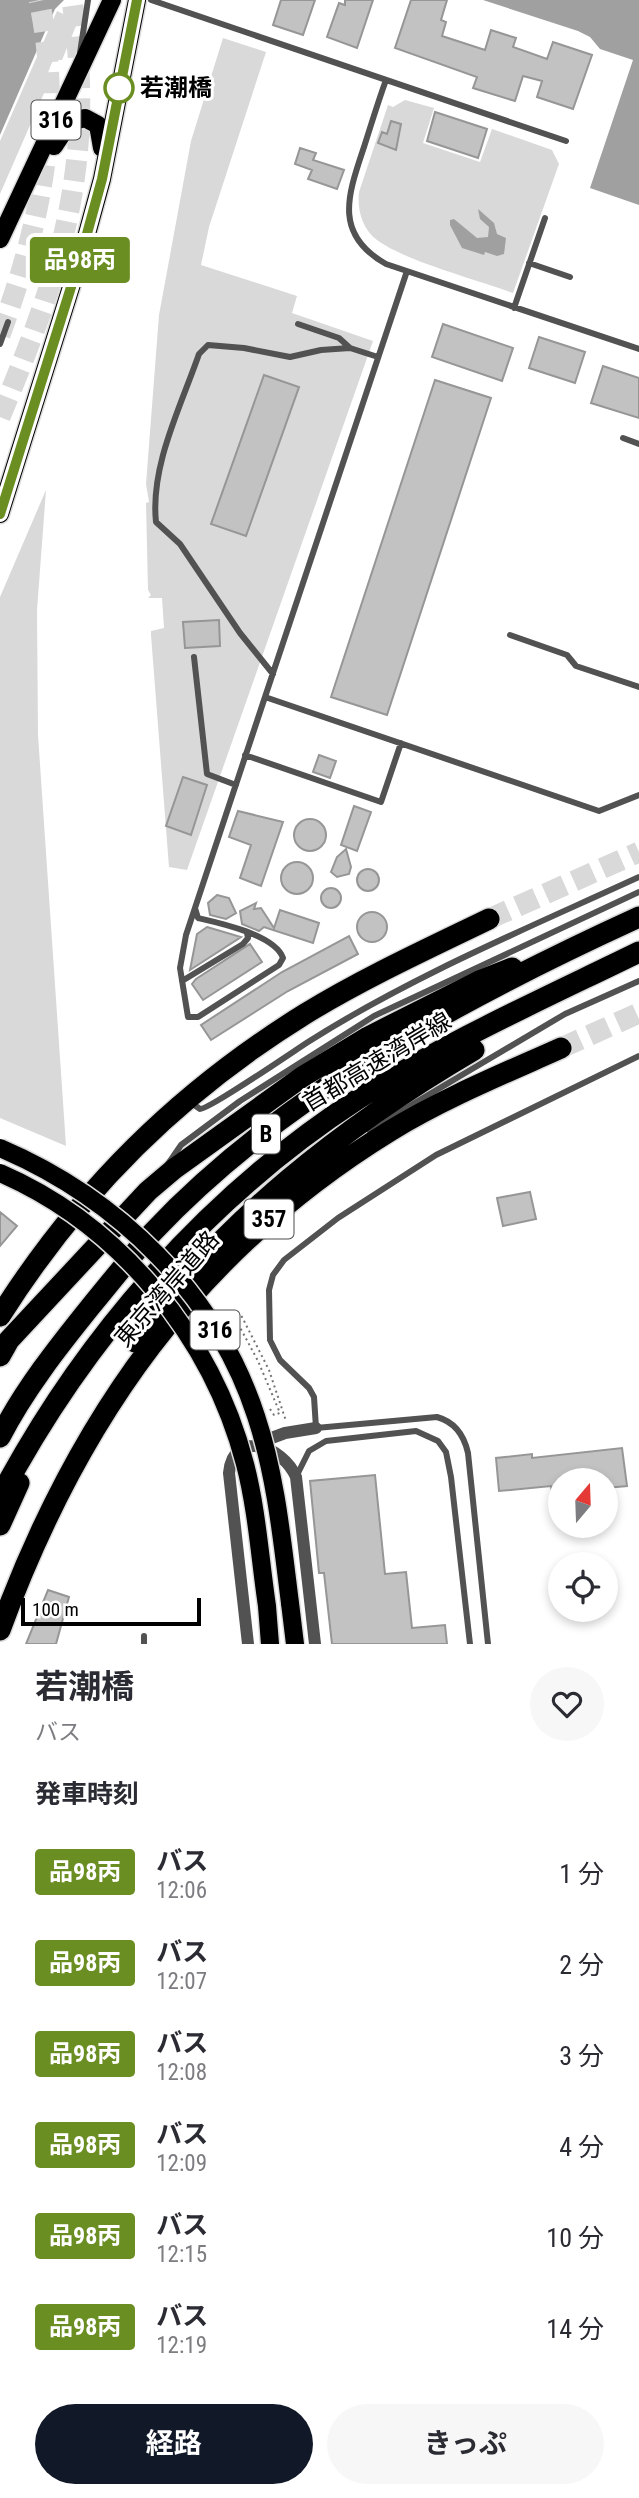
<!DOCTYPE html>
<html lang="ja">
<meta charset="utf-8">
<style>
body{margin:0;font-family:"Roboto Condensed","Noto Sans JP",sans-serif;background:#f7f7f7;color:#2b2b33;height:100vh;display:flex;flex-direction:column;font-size:26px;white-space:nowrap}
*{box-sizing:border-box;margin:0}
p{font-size:23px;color:#7c7c81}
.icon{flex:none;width:38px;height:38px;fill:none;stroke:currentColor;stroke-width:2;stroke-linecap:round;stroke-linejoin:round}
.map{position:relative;height:1644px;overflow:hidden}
.details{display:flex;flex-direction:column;background:#fff;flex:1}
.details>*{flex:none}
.badge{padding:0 14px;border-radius:5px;font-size:24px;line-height:46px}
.needle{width:46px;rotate:19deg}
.fabs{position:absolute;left:548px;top:1468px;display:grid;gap:14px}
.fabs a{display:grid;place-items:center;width:70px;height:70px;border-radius:50%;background:#fff;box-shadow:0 4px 10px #0003;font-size:35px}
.scale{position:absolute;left:21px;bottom:18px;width:180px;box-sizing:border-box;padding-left:7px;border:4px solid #000;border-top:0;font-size:19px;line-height:24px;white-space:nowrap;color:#000;-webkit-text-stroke:5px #fff;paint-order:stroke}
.map>.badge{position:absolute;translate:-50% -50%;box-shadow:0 0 0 4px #fff}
h2{padding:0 35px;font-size:26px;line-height:63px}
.round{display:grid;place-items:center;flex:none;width:74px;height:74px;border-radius:37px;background:#f7f7f7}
.summary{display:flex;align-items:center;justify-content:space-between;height:119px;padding:0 35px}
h1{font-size:33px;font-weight:700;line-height:52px}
.action{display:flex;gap:14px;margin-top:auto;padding:14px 35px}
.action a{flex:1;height:80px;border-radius:42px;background:#111827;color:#fff;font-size:28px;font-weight:700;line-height:80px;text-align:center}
.action a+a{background:#f7f7f7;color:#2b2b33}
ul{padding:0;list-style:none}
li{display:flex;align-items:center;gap:21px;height:91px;padding:0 35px}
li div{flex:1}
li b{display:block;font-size:26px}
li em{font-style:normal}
li .badge{min-width:77px;font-weight:700;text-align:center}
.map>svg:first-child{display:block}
.green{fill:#d9d9d9}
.water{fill:#a0a0a0}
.building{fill:#c2c2c2;stroke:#969696;stroke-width:2}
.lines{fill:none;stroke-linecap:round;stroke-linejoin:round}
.highway-tunnel{stroke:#d9d9d9;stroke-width:21;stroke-dasharray:21 10;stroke-linecap:butt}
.primary-casing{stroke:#dbdbdb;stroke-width:21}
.highway-casing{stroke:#dbdbdb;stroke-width:24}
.path{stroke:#747474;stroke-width:2;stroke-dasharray:2 3.5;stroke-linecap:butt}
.lane{stroke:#525252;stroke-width:6}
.street{stroke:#525252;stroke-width:12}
.primary{stroke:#000;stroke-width:18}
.highway{stroke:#000;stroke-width:21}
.primary-bridge-casing{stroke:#dbdbdb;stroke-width:21;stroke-linecap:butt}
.primary-bridge{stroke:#000;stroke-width:18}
.line-casing{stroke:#fff;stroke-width:16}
.line{stroke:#6b8e23;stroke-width:10}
.stop-dot{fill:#fff;stroke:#6b8e23;stroke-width:3.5}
.labels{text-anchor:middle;stroke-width:6;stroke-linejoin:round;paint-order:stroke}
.shield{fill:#fff;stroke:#4c4c4c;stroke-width:2}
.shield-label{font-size:23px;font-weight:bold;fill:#000}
.stop-label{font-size:24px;font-weight:bold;fill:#000;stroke:#fff;text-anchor:start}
.street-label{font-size:24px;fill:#000;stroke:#fff}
</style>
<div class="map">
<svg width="639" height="1644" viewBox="0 0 639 1644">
<rect width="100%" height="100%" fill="#fff"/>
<path class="green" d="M57,11l21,10 -16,39h-9l-8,20 3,4 -48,110v-53z
M223,38l43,14 -57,175 -8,38 96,31 -5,17 81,28 -186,529 -18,-3 -18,-232v-4l13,-3 -2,-30h-14l3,-3 -3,-5 -2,-87 3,-1 -3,-18 13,-169 32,-174z
M405,100l29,8 -11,35 57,19 12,-33 60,21 7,14 -46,129c-35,-13 -108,-32 -136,-53 -15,-11 -20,-31 -18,-48l29,-87 5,2z
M46,490l-9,120 1,125 28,411 -66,-28v-521z"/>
<path class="water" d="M0,0h64l-9,9 -55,126z
M483,0h156v205l-49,-17 43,-128 -33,-11 -10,-12 -12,-6z
M478,209l16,14 3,11 9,4 -2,16 -7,2 -12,-4 -1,3 -22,-7 -12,-23v-5l4,-1 23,19 11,-1 1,-10 -9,-8z"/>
<path class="building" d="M281,0h34l-12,35 -30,-10z
M345,0h28l-16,48 -30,-11 12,-34 6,2z
M411,0h36l-6,20 5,2 -4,14 43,14 6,-20 25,8 -3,9 34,12 6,-17 39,13 -19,54 -36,-12 5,-16 -19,-5 -8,25 -42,-13 4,-11 -82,-29z
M435,112l52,17 -9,29 -51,-17z
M391,121l10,3 -5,26 -18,-7 4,-11 5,2z
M300,148l16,5 -3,7 31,10 -7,19 -29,-10 4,-9 -17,-6z
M443,324l70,24 -11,33 -70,-24z
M539,337l46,15 -10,31 -46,-15z
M603,366l36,12v40l-48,-15z
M264,375l35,12 -53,149 -35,-12z
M435,380l56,18 -104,317 -56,-18z
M219,620l1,26 -35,2 -2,-26z
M319,755l17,6 -6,17 -17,-6z
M183,777l24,8 -16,50 -25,-9z
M354,806l17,6 -14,39 -16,-6z
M238,811l45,11 -22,64 -21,-8 11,-33 -22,-8z
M294 835a16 16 0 1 1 32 0a16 16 0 1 1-32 0Z
M346,849l5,18 -2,7 -12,3 -6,-5 6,-15z
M281 878a16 16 0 1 1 32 0a16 16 0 1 1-32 0Z
M357 880a11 11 0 1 1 22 0a11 11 0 1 1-22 0Z
M321 898a10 10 0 1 1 20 0a10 10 0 1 1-20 0Z
M217,895l12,3 7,15 -10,6 -16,-4 -2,-12z
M256,903l-2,6 7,-1 13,20 6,-18 39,13 -6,20 -49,-16 -5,4 -17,-7 -2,-13z
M357 927a15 15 0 1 1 30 0a15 15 0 1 1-30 0Z
M207,927l34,10 -51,33 7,-36z
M349,936l9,18 -70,37 -77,49 -10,-15 81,-53z
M250,944l12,18 -59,38 -11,-16 4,-5z
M530,1192l6,27 -33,7 -6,-28z
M0,1212l17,14 -17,20z
M622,1448l5,38 -21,2v-8h-46v28h-6l-3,-22 -52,5 -3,-33 36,-4v4z
M375,1475l10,99 21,-2 6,56 33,-3 2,19h-115l-8,-71h-5l-9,-92z
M48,1590l21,7 -13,47h-30z"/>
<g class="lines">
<path class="highway-tunnel" d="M0,335c40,-109 64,-219 39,-335
M0,417c62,-148 96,-254 72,-417
M489,919l150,-67
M561,1048l78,-35"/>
<defs>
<path id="primary" d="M54,146l16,-24 15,-4 13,7 4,23
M0,239l112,-239
M0,514l82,-262 20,-73 35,-179
M290,1603l5,41
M267,1606l3,38"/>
<path id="highway" d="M0,1316c80,-126 179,-224 305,-302 59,-36 122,-65 184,-95
M135,1342c90,-123 208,-215 339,-292
M0,1356l9,-16 139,-149 26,-22 128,-92 66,-40 111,-56 33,-13
M0,1437c24,-47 58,-90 91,-131 20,-24 40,-50 61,-73 132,-140 314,-237 487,-316
M0,1497c84,-159 207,-300 358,-398 88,-57 187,-101 281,-147
M0,1525l19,-42
M0,1630c78,-212 195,-379 390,-499 54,-33 113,-57 171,-83"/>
</defs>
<use href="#primary" class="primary-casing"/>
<use href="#highway" class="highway-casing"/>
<path class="path" d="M270,1409l4,6 6,-2 -22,-52 -23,-43 6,-3 28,55 17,51"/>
<path class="lane" d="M151,0l415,141
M80,53l8,-53
M386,80c-8,22 -15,45 -22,67 -16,48 -31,87 22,117l253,85
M529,263l41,14
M407,271l-142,426 334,114 40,-16
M514,308l31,-90
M298,324l41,14 11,10
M0,344l8,-22
M623,438l16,6
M510,635l57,20 9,11 63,21
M194,657l13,117 29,11
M273,674l-33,-41 -60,-89 -24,-22c-6,-56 25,-116 43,-168l9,-9 36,3 46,9 31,-7 29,-2 28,9
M245,755l136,47 20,-59
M195,908l3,10c22,5 77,17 85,40l-4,7 -81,52h-10l-8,-49 6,-33 79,-238
M182,981l61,-37 5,-6 -1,-5
M190,1102l10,7c8,1 94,-58 108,-67 104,-66 220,-114 331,-165
M369,1130l196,-116 74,-33
M168,1164l13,-19 59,-44 134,-85 265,-124
M297,1475l12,-24 17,-10 90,-10 22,10 8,11 5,25 19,167
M144,1636v8
M488,1644l-20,-191c-4,-18 -13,-31 -31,-36l-121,11 -2,-31 -5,-9 -29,-28 -10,-20 -1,-50 4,-15 11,-15 54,-42 98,-63 203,-99"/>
<path class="street" d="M258,1443l27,-10 31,-5
M248,1644l-19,-171c4,-45 54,-27 67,4l19,167"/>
<use href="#primary" class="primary"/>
<use href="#highway" class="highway"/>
<defs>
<path id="primary-bridge" d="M0,1148c117,50 216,145 256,268 20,60 26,124 34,187
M0,1173c120,52 212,164 245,291 12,46 15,95 22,142"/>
</defs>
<use href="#primary-bridge" class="primary-bridge-casing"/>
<use href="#primary-bridge" class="primary-bridge"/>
</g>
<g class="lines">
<defs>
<path id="line" d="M0,514l82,-262 20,-73 35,-179"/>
</defs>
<use href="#line" class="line-casing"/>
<use href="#line" class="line"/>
</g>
<circle class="stop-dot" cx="119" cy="88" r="14"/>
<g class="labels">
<g class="shield">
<rect x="31.5" y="100.5" width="49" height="39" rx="5"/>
<rect x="252" y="1114.5" width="28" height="39" rx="5"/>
<rect x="244.5" y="1199.5" width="49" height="39" rx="5"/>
<rect x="190.5" y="1310.5" width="49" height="39" rx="5"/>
</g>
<g class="shield-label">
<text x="56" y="128">316</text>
<text x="266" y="1142">B</text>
<text x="269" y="1227">357</text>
<text x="215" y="1338">316</text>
</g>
<g class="stop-label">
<text x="140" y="96">若潮橋</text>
</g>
<g class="street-label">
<text transform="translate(377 1062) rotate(-31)" y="8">首都高速湾岸線</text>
<text transform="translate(167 1289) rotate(-49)" y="8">東京湾岸道路</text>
</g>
</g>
</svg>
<div class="fabs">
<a><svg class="needle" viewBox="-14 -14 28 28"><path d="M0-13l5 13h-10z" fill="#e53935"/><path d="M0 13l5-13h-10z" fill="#7c7c81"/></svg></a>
<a><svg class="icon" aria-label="locate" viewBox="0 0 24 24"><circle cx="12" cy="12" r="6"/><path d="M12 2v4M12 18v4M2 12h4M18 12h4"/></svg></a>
</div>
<div class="scale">100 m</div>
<b class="badge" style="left:80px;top:260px;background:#6b8e23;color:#fff">品98丙</b>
</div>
<section class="details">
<div class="summary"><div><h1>若潮橋</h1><p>バス</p></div><a class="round"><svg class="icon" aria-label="heart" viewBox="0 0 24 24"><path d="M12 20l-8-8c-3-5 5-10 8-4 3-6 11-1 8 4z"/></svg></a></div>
<h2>発車時刻</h2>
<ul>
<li><span class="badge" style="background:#6b8e23;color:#fff">品98丙</span><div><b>バス</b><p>12:06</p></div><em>1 分</em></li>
<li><span class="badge" style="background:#6b8e23;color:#fff">品98丙</span><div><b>バス</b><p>12:07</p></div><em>2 分</em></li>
<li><span class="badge" style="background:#6b8e23;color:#fff">品98丙</span><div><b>バス</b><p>12:08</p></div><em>3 分</em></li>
<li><span class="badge" style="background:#6b8e23;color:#fff">品98丙</span><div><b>バス</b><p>12:09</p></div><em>4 分</em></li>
<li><span class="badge" style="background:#6b8e23;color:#fff">品98丙</span><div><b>バス</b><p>12:15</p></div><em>10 分</em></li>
<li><span class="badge" style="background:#6b8e23;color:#fff">品98丙</span><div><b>バス</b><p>12:19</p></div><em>14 分</em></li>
</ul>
<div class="action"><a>経路</a><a>きっぷ</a></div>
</section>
